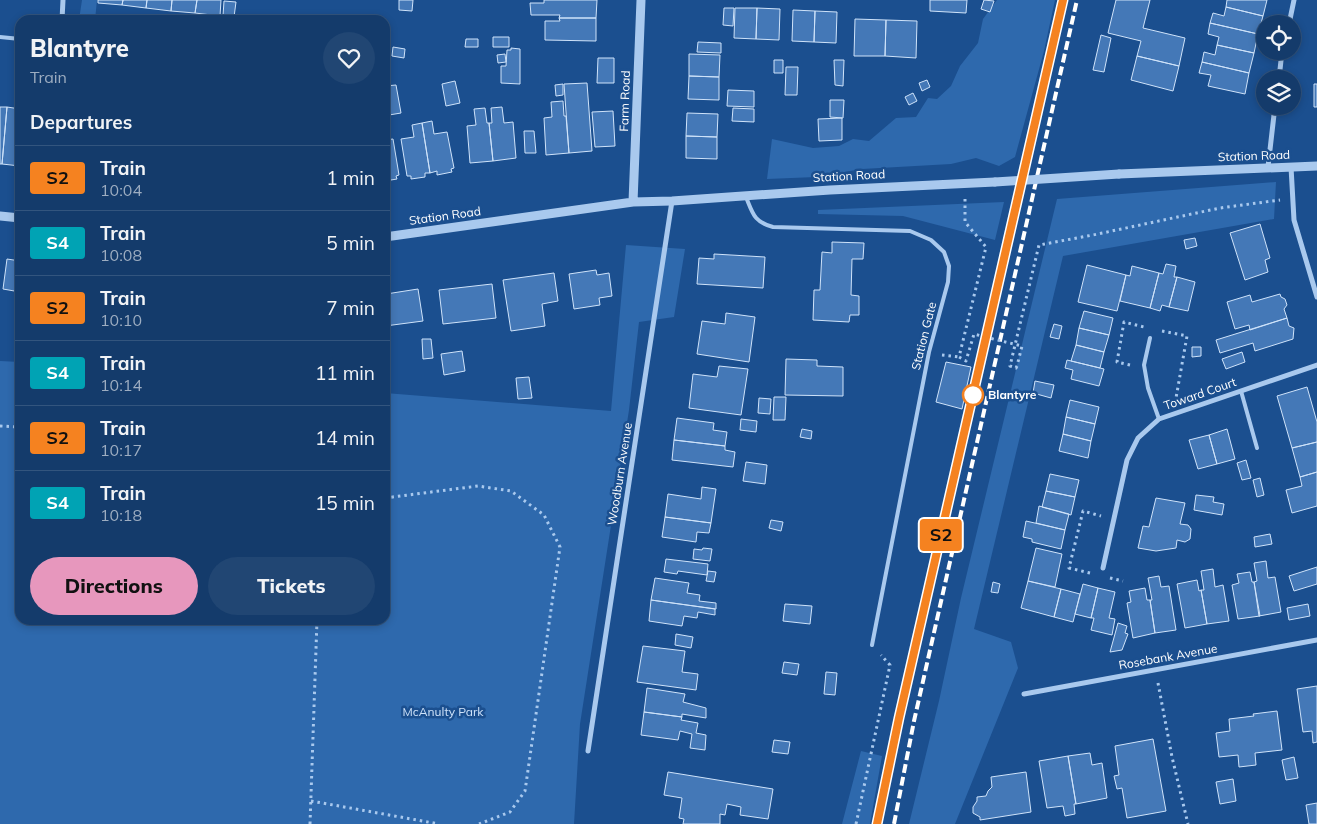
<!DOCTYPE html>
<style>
body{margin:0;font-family:Mulish,sans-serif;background:#214673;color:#f1f3f6;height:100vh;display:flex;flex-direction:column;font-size:19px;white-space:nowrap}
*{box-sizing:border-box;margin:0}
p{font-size:16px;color:#9dadc1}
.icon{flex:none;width:28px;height:28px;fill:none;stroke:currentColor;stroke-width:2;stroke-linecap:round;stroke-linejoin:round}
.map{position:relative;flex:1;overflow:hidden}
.side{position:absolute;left:15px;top:15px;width:375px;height:610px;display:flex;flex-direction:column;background:#143b6b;border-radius:15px;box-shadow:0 2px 8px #0003,0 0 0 1px #33557e}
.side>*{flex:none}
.badge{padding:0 10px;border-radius:4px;font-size:18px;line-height:32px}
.fabs{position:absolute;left:1256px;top:15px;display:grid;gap:10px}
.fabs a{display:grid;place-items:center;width:45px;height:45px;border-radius:50%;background:#143b6b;box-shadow:0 2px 8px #0003,0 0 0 1px #33557e;font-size:25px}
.map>.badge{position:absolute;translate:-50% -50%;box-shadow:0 0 0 2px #fff}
h2{padding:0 15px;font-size:19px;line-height:45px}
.round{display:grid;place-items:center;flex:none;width:52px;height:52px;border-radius:26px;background:#214673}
.head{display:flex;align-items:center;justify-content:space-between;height:85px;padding:0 15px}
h1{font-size:24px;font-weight:800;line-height:38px}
.button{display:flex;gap:10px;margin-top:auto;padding:10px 15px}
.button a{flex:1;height:58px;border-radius:30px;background:#e797bd;color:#111;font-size:20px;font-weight:800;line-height:58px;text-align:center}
.button a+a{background:#214673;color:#f1f3f6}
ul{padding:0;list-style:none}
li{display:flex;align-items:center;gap:15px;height:65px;padding:0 15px;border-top:1px solid #33557e}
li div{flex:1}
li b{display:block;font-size:19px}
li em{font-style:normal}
li .badge{min-width:55px;font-weight:700;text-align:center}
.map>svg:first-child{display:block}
.green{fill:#2e69ad}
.building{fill:#4478b7;stroke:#cfe3fa}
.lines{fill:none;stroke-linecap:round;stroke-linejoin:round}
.path{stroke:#a9c9ee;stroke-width:3;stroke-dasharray:2.5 4;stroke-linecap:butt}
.service{stroke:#a9c9ee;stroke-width:4}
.minor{stroke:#a9c9ee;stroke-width:5}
.tertiary{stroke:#a9c9ee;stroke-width:9}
.rail{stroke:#fff;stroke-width:4;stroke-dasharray:9 4;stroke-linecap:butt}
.path-bridge{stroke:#a9c9ee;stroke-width:3;stroke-dasharray:2.5 4;stroke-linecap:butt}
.tertiary-bridge{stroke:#a9c9ee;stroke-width:9}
.line-casing{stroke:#fff;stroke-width:11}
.line{stroke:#f58220;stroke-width:8}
.stop-dot{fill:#fff;stroke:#f58220;stroke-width:2.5}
.labels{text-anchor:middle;stroke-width:5;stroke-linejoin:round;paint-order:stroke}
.street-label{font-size:12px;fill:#fff;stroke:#1b4f8f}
.stop-label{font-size:12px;font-weight:bold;fill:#fff;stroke:#1b4f8f;text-anchor:start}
.park-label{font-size:12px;fill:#cfe3fa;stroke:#1b4f8f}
</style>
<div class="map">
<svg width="1317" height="824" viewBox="0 0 1317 824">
<rect width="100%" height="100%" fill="#1b4f8f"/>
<path class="green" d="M82,0h15l-2,20h-16z
M997,0h58l-11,51 -29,106 -16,9 -23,-8 -25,6 -89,5 -46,8 -49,2 5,-40 41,9 26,-2 14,-7 16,2 27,-23 20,-1 12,-19 9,1 14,-13 9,-20 18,-23 5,-24z
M1276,182l-2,37 -211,37 -89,373 37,13 7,26 -63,156h-46l30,-123 22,-103 96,-399z
M1004,202l-9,38 -92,-24 -85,-2v-4z
M626,245l59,4 -11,68 -35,5 -10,88 -49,314 -6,100h-574v-463l20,1v258h365v-227l226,18z
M861,751l21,5 -12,68h-28z"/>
<path class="building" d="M98,0h25l-1,5 -24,-2z
M123,0h24l-1,8 -24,-3z
M147,0h25l-1,11 -25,-3z
M172,0h25l-2,13 -24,-2z
M197,0h24l-1,16 -25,-3z
M399,0h14l-1,11 -13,-1z
M544,0h53l-1,18h-37l1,-3h-29l-1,-12h14z
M930,0h37l-1,13 -36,-2z
M984,0l10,1 -4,11 -9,-3z
M1116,0h34l-7,28 42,10 -6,28 -42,-10 4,-15 -33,-8z
M1227,0h40l-4,16 -37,-9z
M224,1l12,1 -2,15 -11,-1z
M1226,7l37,9 -5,18 -48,-11 3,-10 11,3z
M724,8h10l-1,18 -10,-1z
M735,8h22l-1,31 -22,-1z
M757,8l23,1 -1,31 -23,-1z
M793,10l22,1 -1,31 -22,-1z
M815,11l22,1 -1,31 -22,-1z
M559,18h37v23l-51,-1v-19h15z
M855,19l31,1 -1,36h-31z
M886,20l31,1 -1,37 -31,-2z
M1210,23l48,11 -4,19 -37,-8 2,-8 -11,-3z
M1101,35l10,3 -7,34 -11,-2z
M493,37h16v10h-16z
M466,39h12v8h-13z
M698,42l23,1v10l-24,-1z
M1217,45l37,8 -5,20 -47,-11 2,-10 11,3z
M393,47l12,2 -1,9 -12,-2z
M511,48l9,1v35l-19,-1v-17h5l1,-16h4z
M505,54l1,8 -8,1 -1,-8z
M689,54l31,1 -1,22 -30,-1z
M1137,56l42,10 -6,25 -42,-11z
M598,58h16v25h-17z
M774,60h9v13h-9z
M834,60h10l-1,26 -8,-1z
M1202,62l47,11 -4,21 -37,-8 3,-11 -12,-2z
M786,67h12l-1,28h-12z
M689,76l30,1v23l-31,-1z
M927,80l3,7 -8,4 -3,-8z
M455,81l5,22 -14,3 -4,-22z
M587,83l5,68 -23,2 -5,-69z
M563,84v11l-7,1 -1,-11z
M1314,84h3v23h-3z
M396,85l5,28 -12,2 -4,-29z
M728,90l26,1v16l-27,-1z
M913,93l4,8 -8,4 -4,-8z
M830,100h14l-1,18 -13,-1z
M563,101l1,15h2l3,37 -23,2 -2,-37 8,-1 -1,-15z
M0,107h7l-5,57h-2z
M7,107l13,2v15h-2v7h2v35l-18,-2z
M502,107l2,16 9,-1 3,36 -23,3 -4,-38h3l-1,-15z
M485,108l2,15h2l4,38 -23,2 -3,-37 9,-1 -2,-16z
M733,108l21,1v13l-22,-1z
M613,111l2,35 -20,1 -3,-35z
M687,113l31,1 -1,23 -31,-1z
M842,118v22l-23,1 -1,-22z
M432,121l2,13 13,-2 7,36 -3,1 1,3 -15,3v-4l-7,2 -8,-50z
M422,123l8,50h-5v4l-14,2v-3h-4l-6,-37 13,-2 -2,-12z
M524,131h10l2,22h-11z
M686,136l31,1v22l-31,-1z
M393,139l6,36 -3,1 1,3 -12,2v-41z
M1260,224l10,34 -5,2 3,12 -23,8 -15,-47z
M1195,238l2,8 -11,3 -2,-9z
M832,242l32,1 -1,16h-11l-1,36 8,1v19h-9l-1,7 -36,-2 1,-30h6l2,-38 10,1z
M714,254l51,3 -2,31 -66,-4 2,-26 15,1z
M7,259l13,2v31l-17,-3z
M1166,264l10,2 -2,11h3l-8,30 -7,-2 -2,6 -10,-3 9,-35 4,1z
M1087,265l39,10 -9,36 -39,-9z
M1132,266l27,7 -9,35 -30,-7 6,-26 4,1z
M596,270l1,5 12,-2 3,23 -13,2 1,7 -26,4 -5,-35z
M554,273l4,28 -16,3 3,22 -34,5 -8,-51z
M1177,277l18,5 -7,29 -19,-4z
M492,284l4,34 -53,6 -4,-34z
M418,289l5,32 -38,5 1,-32z
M1280,294l1,3 4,2 2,6 -3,4 3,9 -37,12 -1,-5 -14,4 -8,-27 23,-7 2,7z
M1084,311l29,7 -4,17 -30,-7z
M726,313l29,4 -6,45 -52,-8 5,-33 23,3z
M1287,318l2,8 5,2 -1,11 -38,12 -2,-8 -33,10 -4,-13z
M1054,324l8,2 -3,13 -9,-2z
M1079,328l30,7 -5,17 -28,-7z
M422,339h9l2,19 -10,1z
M1076,345l28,7 -4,16 -29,-7z
M1192,347h9v9l-9,1z
M462,351l3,20 -21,4 -3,-21z
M1242,352l3,10 -19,7 -4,-10z
M786,359l31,1v6l26,1v29l-58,-1z
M1067,360l37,9 -5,17 -28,-7 2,-9 -8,-2z
M946,362l25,5 -9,42 -26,-7z
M719,366l29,3 -7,46 -52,-7 4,-34 24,3z
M529,377l3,21 -14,1 -2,-21z
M1035,381l19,4 -3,13 -18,-5z
M1307,387l10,35v20l-25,6 -15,-52z
M774,397h12l-1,23h-12z
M759,398l12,1 -1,15 -12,-1z
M1070,400l29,7 -4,17 -29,-7z
M1066,417l29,7 -4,17 -28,-7z
M677,418l37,5 -1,7 14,2 -2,14 -51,-6z
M741,419l16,2 -1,11 -16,-2z
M802,429l10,2 -1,8 -11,-2z
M1227,429l8,30 -18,5 -8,-29z
M1063,434l28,7 -3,17 -29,-7z
M1209,435l8,29 -19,5 -9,-29z
M674,440l51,6v4l10,2 -2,15 -61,-7z
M1317,442v30l-17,5 -8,-29z
M1246,460l5,18 -9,2 -5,-17z
M746,462l21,3 -2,19 -22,-3z
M1317,472v34l-25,7 -6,-23 16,-4 -2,-9z
M1050,474l29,6 -4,17 -29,-6z
M1260,478l4,17 -7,2 -4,-17z
M702,487l14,2 -5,34 -46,-6 3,-23 33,5z
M1046,491l29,6 -4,18 -29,-8z
M1196,495l18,2 -1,5 11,2 -2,11 -28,-5z
M1156,498l29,5 -5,21 8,1 3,4 -1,10 -5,3 -8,-2 -1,8 -20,3 -18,-3 5,-22 6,1z
M1039,506l30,8 -4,16 -29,-7z
M665,517l46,6 -2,10 -12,-1 -1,10 -34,-5z
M771,520l12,2 -2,9 -12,-3z
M1026,521l39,9 -4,19 -29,-7v-3l-9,-2z
M1270,534l2,10 -17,3 -1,-10z
M703,548l9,1 -2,12 -17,-2 1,-10 8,1z
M1036,548l26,6 -7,33 -27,-6z
M666,559l42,5 -1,11 -29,-4 -1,3 -13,-2z
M1266,561l2,17 7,-1 6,35 -22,4 -5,-34 3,-1 -3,-18z
M1317,567v17l-23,7 -5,-15z
M1213,569l2,18 8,-2 6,36 -22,3 -6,-34h3l-3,-19z
M708,571l8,1 -2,10 -8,-1z
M1250,572l2,10h2l6,34 -22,3 -6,-34 7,-2 -2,-9z
M1159,576l2,11 8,-1 7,44 -21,3 -5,-33h2l-4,-22z
M655,578l34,5 -2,10 13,2 -1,6 17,2v6l-65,-9z
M1197,580l2,11 2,-1 6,34 -22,4 -8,-44z
M1028,581l33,8 -7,28 -33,-9z
M993,582l7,2 -2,9 -7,-1z
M1083,584l15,4 -7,30 -16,-4z
M1098,588l17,4 -6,26 6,1 -3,16 -21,-5 3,-12h-3z
M1145,588l2,12h3l5,33 -22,5 -6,-35 4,-1 -2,-11z
M1061,589l19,5 -7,28 -19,-5z
M651,600l64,9v6l-17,-3 -1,6 -13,-2 -2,10 -33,-5z
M785,604l27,2 -2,18 -27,-3z
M1308,604l2,12 -21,4 -2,-12z
M1118,623l9,3 -2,7 3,1 -6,16 -12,2z
M676,634l17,3 -2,11 -16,-3z
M643,646l42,5 -3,21 16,2 -2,16 -59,-8z
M784,662l15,2 -2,11 -15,-2z
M826,672l11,1 -2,22 -11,-1z
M1317,686v56l-4,1 -1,-12 -9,1 -6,-43z
M647,688l38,6 -2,8 23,6v10l-24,-4v3l-38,-5z
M1277,711l5,39 -27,3 1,12 -17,2 -1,-12 -19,2 -3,-24 14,-2 -1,-12 25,-3 -1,-2z
M644,712l38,5 -1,3 17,3 -2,10 10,2 -1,15 -15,-2 2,-14 -12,-3 -2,9 -37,-5z
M1153,739l13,72 -39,7 -5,-30 -5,1 -3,-13 5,-1 -4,-29z
M774,740l16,2 -2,12 -16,-2z
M1090,753l2,12 10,-2 5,35 -31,6 -8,-48z
M1068,756l8,48h-2l1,10 -10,2 -2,-10 -16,2 -8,-47z
M1294,757l4,21 -12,2 -4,-20z
M668,772l105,17 -5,30 -28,-4 1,-8 -14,-3 -2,11 -5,-1v10h-37l1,-5 -5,-1 3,-20 -18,-3z
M1026,772l5,40 -51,8v-3l-7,-4v-6l4,-6v-4l9,-1 2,-5 4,-4 -1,-10z
M1233,779l3,22 -16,3 -4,-22z
M1317,803v21h-8l-3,-19z"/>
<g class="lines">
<path class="path" d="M965,199v23l21,25 -27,110 7,4 8,-27 11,3
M1162,331l25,5 -11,62
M942,355l17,2
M1130,365l-13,-3 7,-40 20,5
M1017,366l-1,2 -6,-2 29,-121 54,-10 127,-27 60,-8
M0,426l20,1
M385,498l93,-12 33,5 33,24 16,32 -35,244 -15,21 -31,12
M1090,573l-21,-5 14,-57 18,5
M1110,578l13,3
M1158,683l14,74 16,67
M311,801l128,23
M310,824l7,-204
M856,824l34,-159 -9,-10"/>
<path class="service" d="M0,37l20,2
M746,197c7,17 8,25 27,30l137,4 21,9 13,12 5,14 -1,16 -19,70 -57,293
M1150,338l-6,27 4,23 11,31
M1241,391l16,57"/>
<path class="minor" d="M62,20l1,-20
M1289,24l5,-24
M1279,79l3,-28
M1268,167l7,-61
M1291,167l3,53 23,77
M1103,568l24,-108 11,-22 21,-19 158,-54
M1024,694l293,-54
M588,751l84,-550"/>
<path class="tertiary" d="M1119,174l198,-8
M633,202l8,-202
M0,216l20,2
M385,237l248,-35 39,-1 158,-11 165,-8"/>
<path class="rail" d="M877,824l22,-106 164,-718
M894,824l20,-103 163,-721"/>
<path class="path-bridge" d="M985,337l37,9 -5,20"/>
<path class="tertiary-bridge" d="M995,182l124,-8"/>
</g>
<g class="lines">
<defs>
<path id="line" d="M877,824l22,-106 164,-718"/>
</defs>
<use href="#line" class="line-casing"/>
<use href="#line" class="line"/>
</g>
<circle class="stop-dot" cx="973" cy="395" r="10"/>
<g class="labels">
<g class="street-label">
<text transform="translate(625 101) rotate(-88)" y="4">Farm Road</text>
<text transform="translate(1254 156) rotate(-2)" y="4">Station Road</text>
<text transform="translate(849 176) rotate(-3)" y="4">Station Road</text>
<text transform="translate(445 216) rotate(-8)" y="4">Station Road</text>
<text transform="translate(924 336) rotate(-76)" y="4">Station Gate</text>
<text transform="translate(1200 394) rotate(-19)" y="4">Toward Court</text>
<text transform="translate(620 474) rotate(-81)" y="4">Woodburn Avenue</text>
<text transform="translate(1168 657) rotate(-10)" y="4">Rosebank Avenue</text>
</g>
<g class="stop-label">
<text x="988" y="399">Blantyre</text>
</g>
<g class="park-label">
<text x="443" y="716">McAnulty Park</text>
</g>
</g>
</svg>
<div class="fabs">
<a><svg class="icon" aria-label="locate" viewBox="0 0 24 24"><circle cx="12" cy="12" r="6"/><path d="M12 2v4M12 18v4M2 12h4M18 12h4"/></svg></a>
<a><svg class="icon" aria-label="layers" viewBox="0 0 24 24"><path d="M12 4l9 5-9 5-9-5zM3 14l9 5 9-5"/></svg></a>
</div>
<b class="badge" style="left:941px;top:535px;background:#f58220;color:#111">S2</b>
<section class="side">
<div class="head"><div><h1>Blantyre</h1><p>Train</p></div><a class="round"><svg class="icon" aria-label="heart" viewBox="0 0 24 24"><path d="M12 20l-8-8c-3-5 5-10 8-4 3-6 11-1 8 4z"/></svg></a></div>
<h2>Departures</h2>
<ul>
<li><span class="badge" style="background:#f58220;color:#111">S2</span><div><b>Train</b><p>10:04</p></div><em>1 min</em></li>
<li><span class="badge" style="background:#00a3b4;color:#fff">S4</span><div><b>Train</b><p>10:08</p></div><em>5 min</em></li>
<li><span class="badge" style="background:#f58220;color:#111">S2</span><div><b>Train</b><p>10:10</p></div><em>7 min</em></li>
<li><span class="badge" style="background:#00a3b4;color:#fff">S4</span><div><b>Train</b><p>10:14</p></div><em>11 min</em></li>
<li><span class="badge" style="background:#f58220;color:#111">S2</span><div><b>Train</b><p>10:17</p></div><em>14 min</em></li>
<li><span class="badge" style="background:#00a3b4;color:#fff">S4</span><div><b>Train</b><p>10:18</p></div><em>15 min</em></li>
</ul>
<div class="button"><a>Directions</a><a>Tickets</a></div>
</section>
</div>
